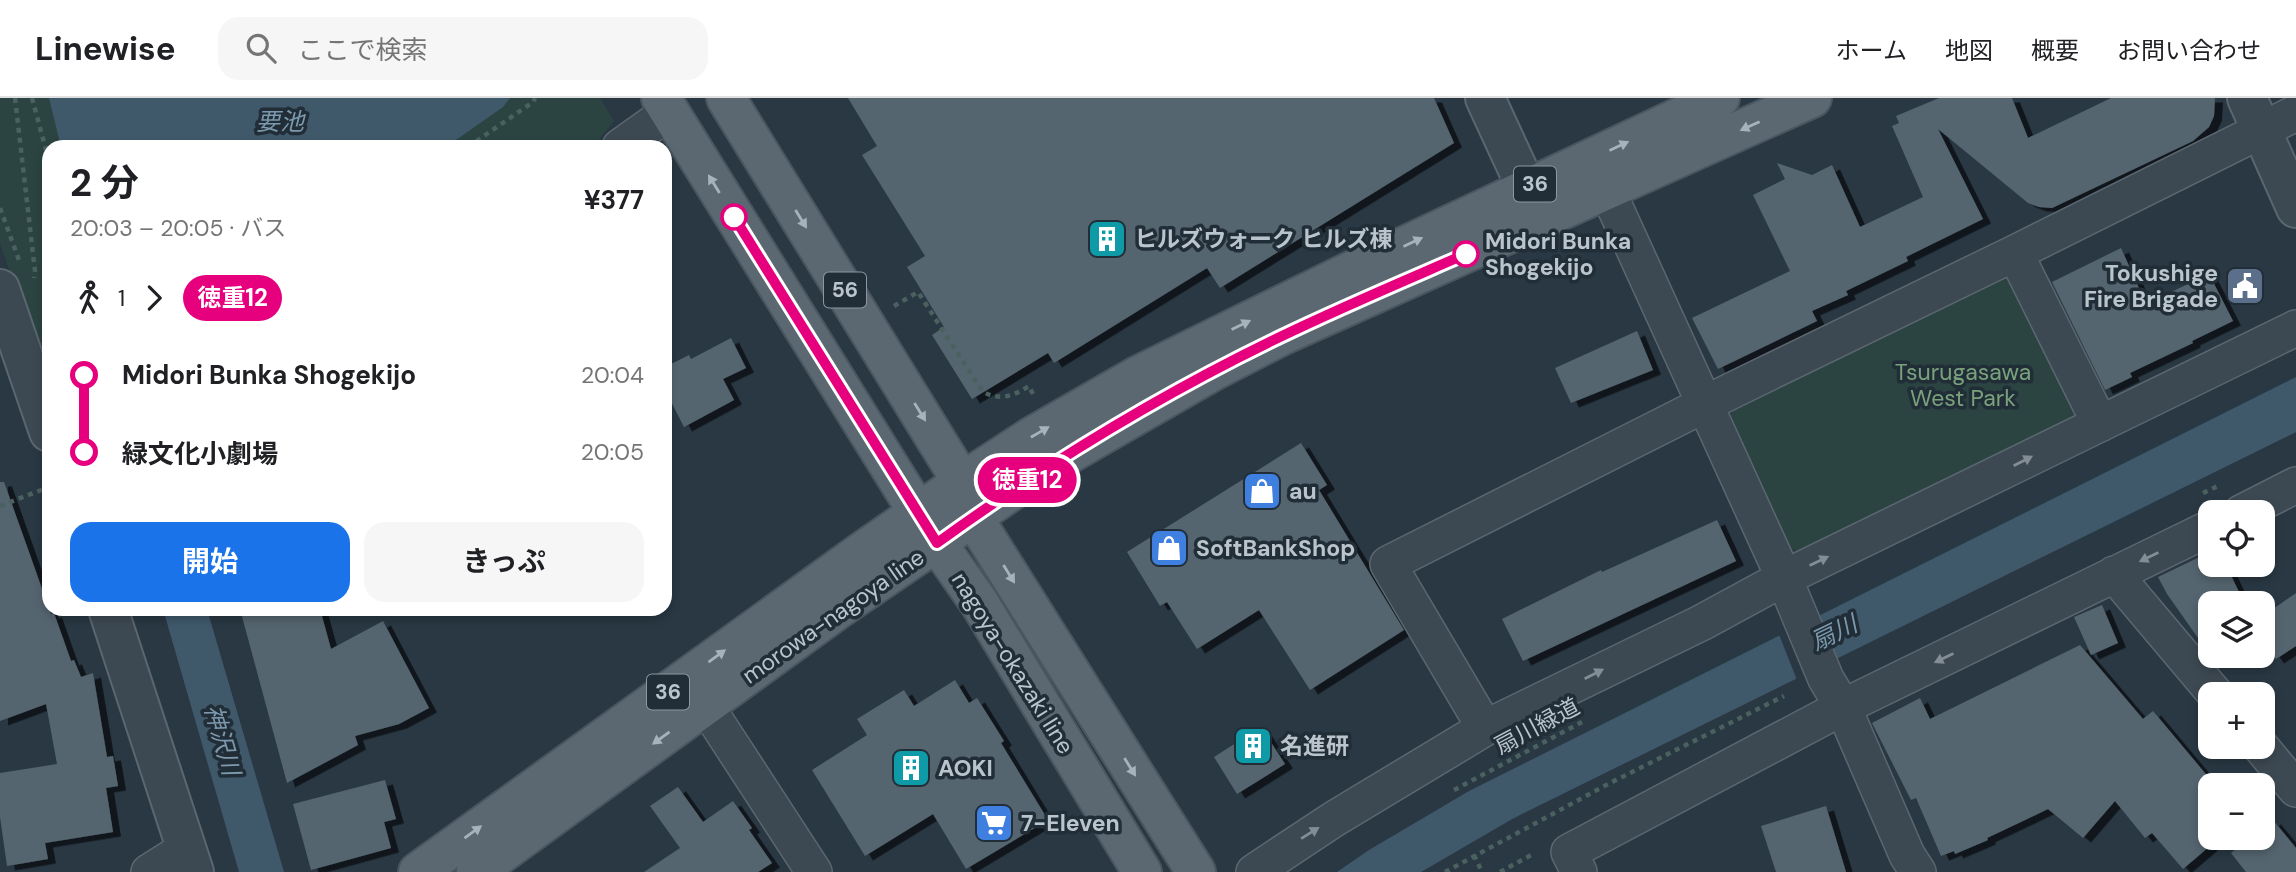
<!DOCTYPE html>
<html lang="ja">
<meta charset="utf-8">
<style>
body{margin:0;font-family:"DM Sans","Noto Sans JP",sans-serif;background:#f6f6f6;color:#202124;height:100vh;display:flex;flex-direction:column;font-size:26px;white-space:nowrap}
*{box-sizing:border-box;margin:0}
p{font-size:23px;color:#757577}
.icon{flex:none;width:38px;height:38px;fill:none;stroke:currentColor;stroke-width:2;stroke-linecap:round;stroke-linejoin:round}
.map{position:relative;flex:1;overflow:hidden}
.details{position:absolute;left:42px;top:42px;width:630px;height:476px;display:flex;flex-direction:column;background:#fff;border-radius:21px;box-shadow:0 4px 10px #0003}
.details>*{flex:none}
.badge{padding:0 14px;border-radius:23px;font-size:24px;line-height:46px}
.buttons{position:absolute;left:2198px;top:402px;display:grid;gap:14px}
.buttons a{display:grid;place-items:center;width:77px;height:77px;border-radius:14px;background:#fff;box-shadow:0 4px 10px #0003;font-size:35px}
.map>.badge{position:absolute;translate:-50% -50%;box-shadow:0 0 0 4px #fff}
.legs{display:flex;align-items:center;gap:10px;height:77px;padding:0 28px;font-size:23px}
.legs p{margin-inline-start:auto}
.headline{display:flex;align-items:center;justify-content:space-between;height:119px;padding:0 28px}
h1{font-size:38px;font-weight:700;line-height:52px}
.action{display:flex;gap:14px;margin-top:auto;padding:14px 28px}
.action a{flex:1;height:80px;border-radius:21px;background:#1a73e8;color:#fff;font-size:28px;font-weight:700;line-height:80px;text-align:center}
.action a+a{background:#f6f6f6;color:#202124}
ul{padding:0 28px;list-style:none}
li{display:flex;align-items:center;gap:24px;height:77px;font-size:26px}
li i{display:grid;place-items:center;width:10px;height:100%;margin:0 9px;background:currentColor}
li i::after{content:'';width:18px;height:18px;margin:-9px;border:5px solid;border-radius:50%;background:#fff}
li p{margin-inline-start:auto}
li:first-child i{background:linear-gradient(#0000 50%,currentColor 0)}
li:last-child i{background:linear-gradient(currentColor 50%,#0000 0)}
header{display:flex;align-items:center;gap:42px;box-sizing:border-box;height:98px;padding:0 35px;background:#fff;border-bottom:2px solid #e0e0e0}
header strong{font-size:33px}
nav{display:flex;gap:38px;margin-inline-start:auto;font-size:24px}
.search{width:490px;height:63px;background:#f6f6f6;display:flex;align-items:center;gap:18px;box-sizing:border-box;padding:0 24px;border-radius:21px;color:#757577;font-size:26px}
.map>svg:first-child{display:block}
.green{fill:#2b4442}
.water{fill:#3f596b}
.pier{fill:#293843}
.building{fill:#54656f;filter:url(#shadow)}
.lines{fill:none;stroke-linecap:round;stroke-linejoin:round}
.minor-casing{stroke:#5b6770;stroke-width:38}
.tertiary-casing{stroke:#5b6770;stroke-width:42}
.primary-casing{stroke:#49555f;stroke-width:42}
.path{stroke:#4b6160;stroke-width:4.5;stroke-dasharray:5 5;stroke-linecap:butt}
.minor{stroke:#3d4952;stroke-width:35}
.tertiary{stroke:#3d4952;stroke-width:38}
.primary{stroke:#5b6872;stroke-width:38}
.oneway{fill:#a7b2ba}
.oneway2{fill:#828d95}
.line-1-casing{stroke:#fff;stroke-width:16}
.line-1{stroke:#e6007e;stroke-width:10}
.stop-1-dot{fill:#fff;stroke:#e6007e;stroke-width:3.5}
.labels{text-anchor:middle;stroke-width:7;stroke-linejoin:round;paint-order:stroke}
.shield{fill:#212e38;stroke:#8c97a0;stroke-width:2}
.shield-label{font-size:21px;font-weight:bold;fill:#bac4cc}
.poi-label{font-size:23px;font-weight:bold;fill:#bac4cc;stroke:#212e38;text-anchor:start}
.stop-label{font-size:23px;font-weight:bold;fill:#bac4cc;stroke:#212e38;text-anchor:start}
.park-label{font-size:23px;fill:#79a17c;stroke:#212e38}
.street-label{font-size:23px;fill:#bac4cc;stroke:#212e38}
.water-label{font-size:24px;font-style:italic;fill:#7c99ad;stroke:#212e38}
</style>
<header>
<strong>Linewise</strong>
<div class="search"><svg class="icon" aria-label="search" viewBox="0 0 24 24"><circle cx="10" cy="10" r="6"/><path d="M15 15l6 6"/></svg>ここで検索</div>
<nav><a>ホーム</a><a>地図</a><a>概要</a><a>お問い合わせ</a></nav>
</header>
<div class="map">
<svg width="2296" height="774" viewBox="0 0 2296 774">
<defs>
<filter id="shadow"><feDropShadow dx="8" dy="4.5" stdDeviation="0" flood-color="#0009"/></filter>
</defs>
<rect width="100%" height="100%" fill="#293843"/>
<path class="green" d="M0,0h600l14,23 -21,26h-544v239l-49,-143z
M2001,178l15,4 63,126 -5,16 -272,131 -14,-6 -60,-125 6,-15z"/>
<path class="water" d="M49,0h461l-7,9 -57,40h-385z
M2296,279v55l-782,386 -93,54h-84l32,-22 100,-59z
M163,511h44l77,263h-45z"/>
<path class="pier" d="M1817,514l21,50 -41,18 -19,-48z"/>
<path class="building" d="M848,0h586l20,45 -234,145 -13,-20 -153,95 -6,-10 -76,46 -40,-64 12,-8 -37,-60 18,-11 -63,-101 15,-9z
M1939,0h73l16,40 83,-40h104l-1,18 -5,11 -16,14 -141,67 -13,-1 -11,-4 -90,-74 45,90 -77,38 2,4 -62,30 2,4 -36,16 5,10 -99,48 -26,-51 98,-47 -37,-76 32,-16 -8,-16 35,12 20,-10 28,62 63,-30 -31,-71 7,-3 -3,-7z
M2121,150l25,56 63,-30 24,47 -41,20 1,2 -63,30 2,4 -27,13 -53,-108z
M1637,233l16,39 -82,33 -16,-35z
M731,240l15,30 -23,11 11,21 -50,27 -19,-37v-23l24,-12 2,4z
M1301,345l26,42 -8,5 85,140 -94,60 -51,-80 -62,39 -30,-47 -7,4 -33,-54z
M0,384h4l47,132 3,-1 17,48 3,-1 7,17 12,-4 14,84 6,-1 5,30 -12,2 7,44 -68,11 3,16 -41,7 -7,-49v-44l57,-9 -11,-60 -46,17z
M1717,422l19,41 -213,100 -21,-42 99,-49 1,2z
M2210,454v13h16l13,27 -29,12v51l-43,-61 -9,-17z
M2296,495v53l-20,13 -13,-19v-24z
M2102,507l16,38 -27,12 -17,-38z
M240,511h80l11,40 52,-28 46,87 -30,16 -44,12 3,9 -71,38z
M2080,547l63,74 10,-8 57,68v67l-27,23 -31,-36 -7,5 -30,-37 -32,37 -35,-29 -61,29 1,2 -33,14 -1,-3 -13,5 -25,-58 -5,2 -39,-77 48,-25 10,21z
M955,582l14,23 8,-5 27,43 -3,2 47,77 -82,49 -33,-55 -68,42 -53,-86 55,-35 -10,-16 47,-29 10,16z
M1261,629l24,37 -48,30 -23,-37z
M385,682l11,39 -12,3 7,26 -80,22 -18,-66z
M678,689l25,35 30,-21 19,27 -3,2 23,33 -14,9h-114l36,-24 -30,-42z
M1826,708l20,66h-70l-15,-46z
M2273,722l23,28v24h-50l-15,-19 19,-15h13v-10z"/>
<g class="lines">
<defs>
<path id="minor" d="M620,49l49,-35
M1607,92l177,388 42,101 17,28 64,148 11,17
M2015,155l85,171
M2241,415l55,-28
M2114,476l102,121
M706,608l108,166
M1485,630l-97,-164 343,-173 284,-138 281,-140
M2261,649l35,42
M149,774l38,-24
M1254,774l80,-53 151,-91 216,-105 83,-45 512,-250
M1579,774l-10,-20 274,-145 367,-179"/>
<path id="tertiary" d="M1485,0l42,91
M2247,0l49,110
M0,191l49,143
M108,511l86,263"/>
<path id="primary" d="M661,0l276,445 43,61 162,268
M726,0l236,384 11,35 223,355
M418,774l442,-319 102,-71 69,-45 108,-62 212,-104 369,-173
M476,774l361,-262 211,-144 165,-95 70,-36 529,-237"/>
</defs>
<use href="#minor" class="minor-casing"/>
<use href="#tertiary" class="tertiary-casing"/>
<use href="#primary" class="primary-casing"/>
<path class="path" d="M15,0l20,173 -1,7
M32,0l17,63
M468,49l65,-45 2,-4
M0,110l19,52
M894,208l24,-14 65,100c18,9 30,4 46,-6l5,10
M2203,395l17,-8
M0,408l49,-19
M1454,692l128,-68
M1474,757l8,17
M1445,774l165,-89 174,-87
M1500,774l35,-19"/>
<use href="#minor" class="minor"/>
<use href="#tertiary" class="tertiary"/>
<use href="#primary" class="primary"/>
</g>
<defs><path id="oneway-solid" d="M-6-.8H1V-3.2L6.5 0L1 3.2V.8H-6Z" transform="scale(1.75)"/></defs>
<g class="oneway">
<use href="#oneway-solid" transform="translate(1750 28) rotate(156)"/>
<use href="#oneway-solid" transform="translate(1619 48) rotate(-25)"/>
<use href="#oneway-solid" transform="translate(714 86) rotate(-122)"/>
<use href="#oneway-solid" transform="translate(801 121) rotate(58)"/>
<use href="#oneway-solid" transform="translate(1413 144) rotate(-25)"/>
<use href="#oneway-solid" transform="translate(1241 227) rotate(-26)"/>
<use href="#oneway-solid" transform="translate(920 314) rotate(58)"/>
<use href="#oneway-solid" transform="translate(1040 334) rotate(-30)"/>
<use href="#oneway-solid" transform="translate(1009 476) rotate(58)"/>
<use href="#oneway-solid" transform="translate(717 558) rotate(-36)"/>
<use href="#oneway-solid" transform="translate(661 640) rotate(144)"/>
<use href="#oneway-solid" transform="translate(1130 669) rotate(58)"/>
<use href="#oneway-solid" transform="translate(473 734) rotate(-36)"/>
</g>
<g class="oneway2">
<use href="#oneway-solid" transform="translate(2023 363) rotate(-27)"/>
<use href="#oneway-solid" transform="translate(2149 459) rotate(154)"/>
<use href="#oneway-solid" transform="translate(1819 463) rotate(-26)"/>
<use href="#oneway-solid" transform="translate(1944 560) rotate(154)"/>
<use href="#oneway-solid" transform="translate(1594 576) rotate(-27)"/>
<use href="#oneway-solid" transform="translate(1310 735) rotate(-32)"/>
</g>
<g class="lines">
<defs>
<path id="line-1" d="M734,119l203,326c108,-78 224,-149 345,-207 60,-29 122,-55 184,-82"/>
</defs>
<use href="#line-1" class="line-1-casing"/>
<use href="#line-1" class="line-1"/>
</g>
<defs>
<symbol id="building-square" viewBox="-11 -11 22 22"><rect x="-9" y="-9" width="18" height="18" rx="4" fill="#0f9aa8" stroke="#212e38"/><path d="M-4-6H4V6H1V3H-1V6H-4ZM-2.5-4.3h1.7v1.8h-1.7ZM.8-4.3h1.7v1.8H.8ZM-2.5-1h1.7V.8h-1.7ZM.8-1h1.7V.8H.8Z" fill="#fff"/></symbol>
<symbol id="civic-square" viewBox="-11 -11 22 22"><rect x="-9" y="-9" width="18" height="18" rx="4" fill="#5c6f8a" stroke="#212e38"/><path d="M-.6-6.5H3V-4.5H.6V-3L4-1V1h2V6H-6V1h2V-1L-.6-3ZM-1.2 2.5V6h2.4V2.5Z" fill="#fff"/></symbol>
<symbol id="shop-square" viewBox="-11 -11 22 22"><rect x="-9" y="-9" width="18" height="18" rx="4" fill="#3f7fe0" stroke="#212e38"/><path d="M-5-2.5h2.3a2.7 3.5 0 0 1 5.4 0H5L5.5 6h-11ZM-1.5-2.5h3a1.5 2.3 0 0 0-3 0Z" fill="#fff"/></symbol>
<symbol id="supermarket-square" viewBox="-11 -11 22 22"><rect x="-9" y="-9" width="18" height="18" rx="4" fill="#3f7fe0" stroke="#212e38"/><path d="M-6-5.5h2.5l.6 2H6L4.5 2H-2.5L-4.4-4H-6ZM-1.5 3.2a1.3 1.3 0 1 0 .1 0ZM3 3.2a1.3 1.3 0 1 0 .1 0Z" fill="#fff"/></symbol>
</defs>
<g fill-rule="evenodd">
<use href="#building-square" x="1085" y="119" width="44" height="44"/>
<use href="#civic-square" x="2223" y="166" width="44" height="44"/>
<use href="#shop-square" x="1240" y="371" width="44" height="44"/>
<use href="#shop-square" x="1147" y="428" width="44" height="44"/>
<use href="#building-square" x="1231" y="626" width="44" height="44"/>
<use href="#building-square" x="889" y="648" width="44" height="44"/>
<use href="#supermarket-square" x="972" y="703" width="44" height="44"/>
</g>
<g class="stop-1-dot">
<circle cx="734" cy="119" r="12"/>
<circle cx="1466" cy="156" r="12"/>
</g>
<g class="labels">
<g class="shield">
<rect x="1514" y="68.5" width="42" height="35" rx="5"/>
<rect x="824" y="174.5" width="42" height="35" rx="5"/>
<rect x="647" y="576.5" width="42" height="35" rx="5"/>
</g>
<g class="shield-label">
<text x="1535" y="93">36</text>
<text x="845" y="199">56</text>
<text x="668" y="601">36</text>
</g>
<g class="poi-label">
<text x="1134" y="149">ヒルズウォーク ヒルズ棟</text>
<text x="2218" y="183" text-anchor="end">Tokushige<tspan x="2218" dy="26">Fire Brigade</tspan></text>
<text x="1289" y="401">au</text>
<text x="1196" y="458">SoftBankShop</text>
<text x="1280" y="656">名進研</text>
<text x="938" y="678">AOKI</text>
<text x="1021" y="733">7-Eleven</text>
</g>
<g class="stop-label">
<text x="1485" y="151">Midori Bunka<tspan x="1485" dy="26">Shogekijo</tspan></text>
</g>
<g class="park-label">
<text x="1963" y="282">Tsurugasawa<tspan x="1963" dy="26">West Park</tspan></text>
</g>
<g class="street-label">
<text transform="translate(833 518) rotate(-35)" y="8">morowa-nagoya line</text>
<text transform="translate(1013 565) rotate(58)" y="8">nagoya-okazaki line</text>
<text transform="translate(1537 628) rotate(-28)" y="8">扇川緑道</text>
</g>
<g class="water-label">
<text x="280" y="32">要池</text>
<text transform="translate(1834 535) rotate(-26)" y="8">扇川</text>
<text transform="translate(222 642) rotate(74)" y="8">神沢川</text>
</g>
</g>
</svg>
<div class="buttons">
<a><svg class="icon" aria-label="locate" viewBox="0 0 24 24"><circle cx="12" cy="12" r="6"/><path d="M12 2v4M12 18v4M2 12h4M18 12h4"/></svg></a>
<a><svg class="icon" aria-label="layers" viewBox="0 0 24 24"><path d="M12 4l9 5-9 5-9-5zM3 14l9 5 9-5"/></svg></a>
<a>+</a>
<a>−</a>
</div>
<b class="badge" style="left:1027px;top:382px;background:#e6007e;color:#fff">徳重12</b>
<section class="details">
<div class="headline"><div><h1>2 分</h1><p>20:03 – 20:05 · バス</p></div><b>¥377</b></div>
<div class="legs"><svg class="icon" aria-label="walk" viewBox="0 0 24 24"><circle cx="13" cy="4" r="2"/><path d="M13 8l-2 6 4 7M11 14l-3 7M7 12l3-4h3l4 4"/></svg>1<svg class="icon" aria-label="forward" viewBox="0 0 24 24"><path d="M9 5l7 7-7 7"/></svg><b class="badge" style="background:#e6007e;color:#fff">徳重12</b></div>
<ul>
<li><i style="color:#e6007e"></i><b>Midori Bunka Shogekijo</b><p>20:04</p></li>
<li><i style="color:#e6007e"></i><b>緑文化小劇場</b><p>20:05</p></li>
</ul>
<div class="action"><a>開始</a><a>きっぷ</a></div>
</section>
</div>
